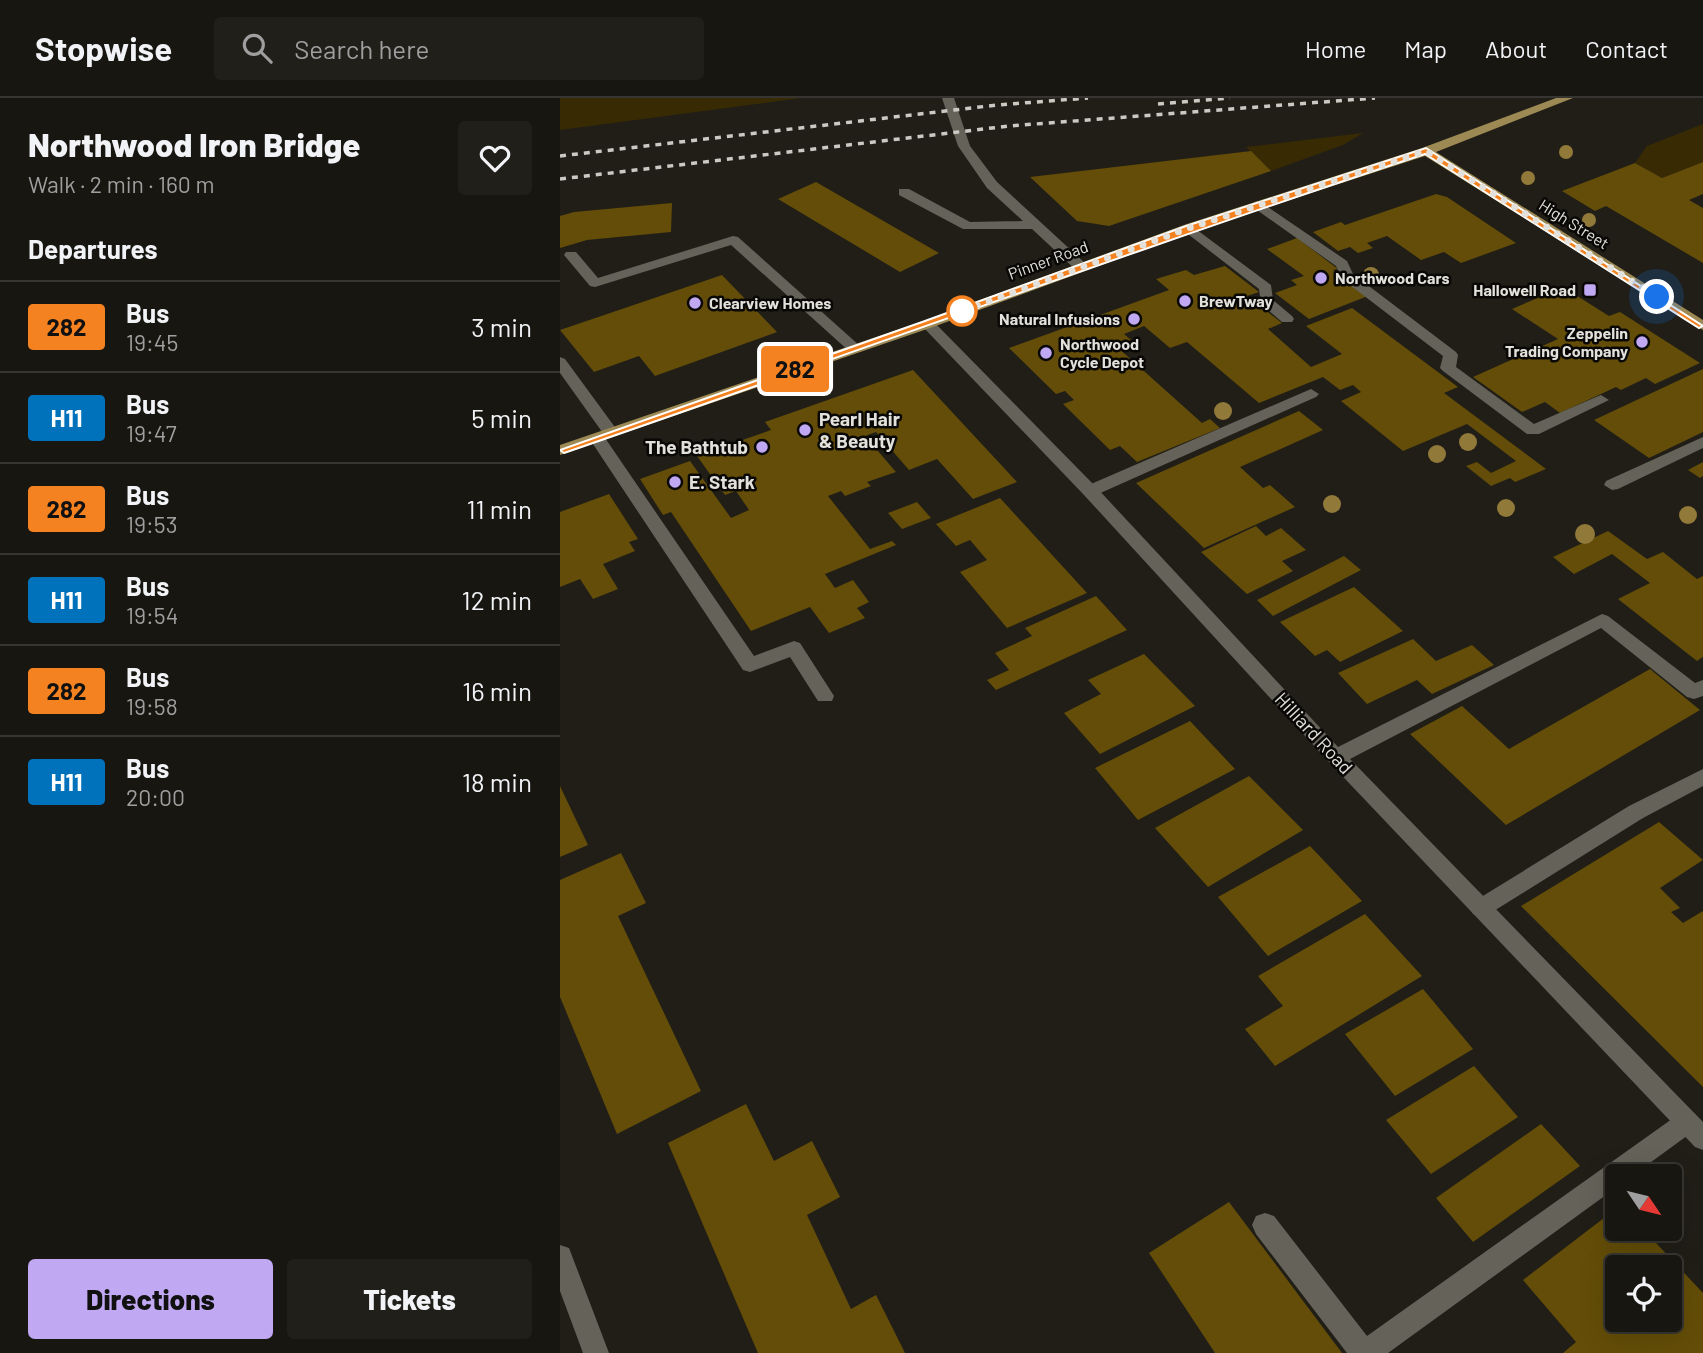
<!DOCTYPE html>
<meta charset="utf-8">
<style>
body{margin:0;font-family:Barlow,sans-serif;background:#211f1a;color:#f1f3f6;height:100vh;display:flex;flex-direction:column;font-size:26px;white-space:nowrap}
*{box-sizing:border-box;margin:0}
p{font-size:23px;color:#9f9f9f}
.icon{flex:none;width:38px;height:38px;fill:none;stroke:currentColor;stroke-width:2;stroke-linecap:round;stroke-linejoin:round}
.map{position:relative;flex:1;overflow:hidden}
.details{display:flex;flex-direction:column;background:#181611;width:560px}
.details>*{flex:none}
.badge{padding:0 14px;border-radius:5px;font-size:24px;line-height:46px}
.needle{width:46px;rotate:125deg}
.buttons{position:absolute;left:1045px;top:1066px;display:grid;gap:14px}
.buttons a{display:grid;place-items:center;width:77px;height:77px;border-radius:7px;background:#181611;box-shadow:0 7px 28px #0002,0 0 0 2px #363531;font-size:35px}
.you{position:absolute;width:35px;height:35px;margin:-18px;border:5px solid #fff;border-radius:50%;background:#1a73e8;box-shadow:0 0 0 10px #1a73e833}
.map>.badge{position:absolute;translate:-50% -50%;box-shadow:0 0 0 4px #fff}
h2{padding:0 28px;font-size:26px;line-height:63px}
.round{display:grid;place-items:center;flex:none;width:74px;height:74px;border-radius:7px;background:#211f1a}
.head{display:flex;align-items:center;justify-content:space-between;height:119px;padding:0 28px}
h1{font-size:33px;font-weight:800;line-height:52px}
.button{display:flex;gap:14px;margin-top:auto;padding:14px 28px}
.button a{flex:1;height:80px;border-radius:7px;background:#c1a8f3;color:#111;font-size:28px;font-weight:800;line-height:80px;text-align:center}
.button a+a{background:#211f1a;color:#f1f3f6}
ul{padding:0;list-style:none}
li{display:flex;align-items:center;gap:21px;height:91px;padding:0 28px;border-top:2px solid #363531}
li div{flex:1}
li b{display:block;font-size:26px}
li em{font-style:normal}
li .badge{min-width:77px;font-weight:700;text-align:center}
header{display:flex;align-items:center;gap:42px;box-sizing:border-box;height:98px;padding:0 35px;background:#181611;border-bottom:2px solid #363531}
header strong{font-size:33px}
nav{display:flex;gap:38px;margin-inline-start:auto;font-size:24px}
.search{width:490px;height:63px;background:#211f1a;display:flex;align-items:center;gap:18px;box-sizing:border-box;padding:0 24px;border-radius:7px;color:#9f9f9f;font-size:26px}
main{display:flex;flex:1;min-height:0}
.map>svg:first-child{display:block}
.green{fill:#382b04}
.building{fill:#634d08;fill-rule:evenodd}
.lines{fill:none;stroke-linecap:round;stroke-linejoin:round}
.service{fill:#65625a;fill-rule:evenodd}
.minor{fill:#65625a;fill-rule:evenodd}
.primary{fill:#9d8954;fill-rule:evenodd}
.rail{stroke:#cbc9c4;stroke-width:3.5;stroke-dasharray:6 6;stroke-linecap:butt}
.tree{fill:#907939}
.line{fill:#f58220;stroke:#fff;stroke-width:2}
.walk{stroke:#e3e1dc;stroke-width:7;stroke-dasharray:0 12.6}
.poi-dot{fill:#c1a8f3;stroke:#090806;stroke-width:2.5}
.stop-dot{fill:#fff;stroke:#f58220;stroke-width:3.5}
.labels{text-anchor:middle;stroke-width:5;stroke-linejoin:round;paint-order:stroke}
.far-street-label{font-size:16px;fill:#e3e1dc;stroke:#090806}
.far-poi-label{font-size:16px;font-weight:bold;fill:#e3e1dc;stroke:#090806;text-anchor:start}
.poi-label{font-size:19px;font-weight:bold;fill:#e3e1dc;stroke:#090806;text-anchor:start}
.street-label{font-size:19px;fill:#e3e1dc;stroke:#090806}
</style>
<header>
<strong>Stopwise</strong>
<div class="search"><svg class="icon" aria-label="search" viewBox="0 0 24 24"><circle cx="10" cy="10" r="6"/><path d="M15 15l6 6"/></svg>Search here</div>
<nav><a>Home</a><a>Map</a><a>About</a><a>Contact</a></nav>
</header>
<main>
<section class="details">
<div class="head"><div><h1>Northwood Iron Bridge</h1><p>Walk · 2 min · 160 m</p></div><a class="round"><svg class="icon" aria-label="heart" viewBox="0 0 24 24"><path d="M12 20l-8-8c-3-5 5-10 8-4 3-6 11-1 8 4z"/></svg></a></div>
<h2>Departures</h2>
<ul>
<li><span class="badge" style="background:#f58220;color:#111">282</span><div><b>Bus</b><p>19:45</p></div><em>3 min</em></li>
<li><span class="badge" style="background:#0072bc;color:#fff">H11</span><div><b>Bus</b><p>19:47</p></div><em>5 min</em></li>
<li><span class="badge" style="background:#f58220;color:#111">282</span><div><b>Bus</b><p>19:53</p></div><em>11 min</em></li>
<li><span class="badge" style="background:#0072bc;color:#fff">H11</span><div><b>Bus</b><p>19:54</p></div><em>12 min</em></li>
<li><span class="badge" style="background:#f58220;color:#111">282</span><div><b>Bus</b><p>19:58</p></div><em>16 min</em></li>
<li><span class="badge" style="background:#0072bc;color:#fff">H11</span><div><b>Bus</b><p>20:00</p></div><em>18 min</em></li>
</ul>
<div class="button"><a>Directions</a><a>Tickets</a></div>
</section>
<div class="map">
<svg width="1143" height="1255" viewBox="0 0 1143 1255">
<rect width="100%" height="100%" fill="#201e17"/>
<path class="green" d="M0,0h241l-241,32z
M1143,26v38l-41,16 -27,-15 12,-17z
M803,35l-20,12 -72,26 -25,-24z"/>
<path class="building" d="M691,53l20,20 -162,55 -32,-5 -47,-44z
M1143,64v32l-14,6 14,8v55l-97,-57 -11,5 -33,-20 73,-28 27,15z
M256,84l123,71 -39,19 -122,-73z
M876,96l11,3 69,46 -55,20 -17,-11 -23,8 -34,-24 -20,7 6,5 -15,5 -8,-6 -12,4 -25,-19 28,-10 4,3z
M112,105l-1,29 -84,8 -27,8v-32l14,-4z
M737,140l41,31 -5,1 35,26 -59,23 -34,-26 22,-8 -6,-5 13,-4 -37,-27z
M665,168l34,26 -12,4 35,27 -14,6 43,38 31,-13 -36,-28 46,-18 106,79 -14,6 102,76 -31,13 -5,-4 -19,8 -25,-20 11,-4 14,11 25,-12 -49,-37 -64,27 -62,-50 20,-9 -8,-7 -13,5 -17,-13 -64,26 -72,-61 -17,6 -26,-22 -20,8 7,6 -15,6 86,77 8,-4 10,9 -83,34 -17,-16 -10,4 -47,-46 11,-4 -9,-9 -9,3 -47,-46 160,-58 -13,-11 30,-9 8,5z
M162,177l55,57 -122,44 -16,-20 -45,16 -34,-42z
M1003,189l46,29 11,-4 80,51 -45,21 -9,-6 -25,12 -5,-3 -56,26 -15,-11 -23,10 -49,-35 85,-38 -46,-30z
M1143,271v63l-54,26 -55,-38z
M353,272l104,112 -44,17 -36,-40 -28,11 -33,-38 -11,4 31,36 -29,10 4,4 -26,10 -4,-5 -13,5 42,53 22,-8 4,4 -71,29 10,14 18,-8 16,22 -12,6 8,10 -36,15 -19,-26 -59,24 -80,-119 -8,3 -23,-36 50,-18 41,57 18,-8 -13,-19 -11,4 -28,-39 74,-26 -6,-8z
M739,313l24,19 -83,37 23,21 7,-3 25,22 -91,41 -68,-65z
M1143,364v14l-3,2 -12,-8z
M49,396l29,45 -9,3 6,9 -32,13 15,25 -25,10 -13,-20 -20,8v-75z
M440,400l87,95 -80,35 -47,-56 27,-12 -17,-20 -14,6 -20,-22z
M357,404l14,16 -29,11 -14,-16z
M696,428l10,10 15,-8 25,22 -24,11 11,10 -46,23 -46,-42z
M1048,433l39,28 16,-7 34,27 6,-3v81l-6,4 -79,-62 32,-16 -38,-29 -38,20 -21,-17z
M784,458l17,14 -88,46 -16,-16z
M794,489l49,44 -63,31 -13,-12 -12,6 -35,-34z
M536,498l31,34 -131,60 -9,-10 22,-10 -14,-17 37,-17 -7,-8z
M853,541l23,22 36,-16 22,20 -62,29 -15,-14 -50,24 -29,-31z
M584,556l51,52 -95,48 -36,-41 37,-19 -13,-14z
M1090,571l50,41 -194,115 -96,-91 52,-28 47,43z
M630,623l45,48 -97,51 -43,-52z
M689,678l54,54 -95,57 -53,-59z
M0,688l28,59 -28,12z
M1099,724l44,38 -43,28 20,20 -9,4 12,11 20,-12v176l-182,-181z
M750,748l52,55 -94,55 -50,-59z
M61,755l25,50 -28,13 83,175 -84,43 -57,-137v-117z
M805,816l57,62 -147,90 -30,-37 38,-23 -25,-30z
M863,891l50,60 -78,47 -50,-62z
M914,968l44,51 -87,57 -45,-54z
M186,1006l28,57 38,-20 28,56 -33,18 44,94 25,-14 29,58h-147l-90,-210z
M981,1026l39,42 -107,76 -37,-44z
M669,1104l113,151h-127l-66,-100z
M1057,1110v20h25l61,65v60h-140l13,-11 -53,-62zM1057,1169h53v53h-53z"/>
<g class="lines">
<path class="service" d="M699,103l88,60 6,13 103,78 2,3 -2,12 78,57 62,-27 5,-2 8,5 -70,34h-12l-84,-63 -3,-3 3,-12 -101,-77 -6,-13 -82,-58v-6z
M629,126l82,61 2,15 19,16 2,3 -2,3h-10l-21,-18 -2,-15 -75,-58 -2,-3z
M173,138l5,1 122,109 2,3 -2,3h-10l-119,-107 -136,42 -5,-1 -26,-31 2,-3h10l22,26z
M0,259l5,2 52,71 2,3 -2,3h-12l-45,-63z
M751,291l8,5 -3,3 -220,98 -6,1 -8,-5 2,-4z
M37,335l6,2 151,221 40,-15 6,2 34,53 -2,5h-14l-28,-44 -40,15 -7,-2 -154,-232z
M1143,339v11l-85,41 -6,1 -8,-5 2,-4z
M1143,671v17l-60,32 -154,96 -8,3 -8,-3 -3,-6 3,-6 156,-96z
M1127,1013l8,3 4,8 -4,8 -63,46h-15v11l-229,166h-41l-91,-119 -4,-9 4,-9 9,-3 9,3 93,120 312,-222z"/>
<path class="minor" d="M382,0h12l16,48 27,36 89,82v6h-10l-44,-41h-69l-64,-34v-6h10l61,33 53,-1 -36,-33 -29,-42z
M368,222l5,1 163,166 242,260 264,-133 6,2 87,67 8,-3v16l-9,3 -7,-2 -86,-69 -251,131 353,363v28l-8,-3 -366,-385 -245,-267 -161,-168 -2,-3z
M0,1147l9,3 40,105h-26l-23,-62z"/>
<path class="primary" d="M996,0h17l-137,54 267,168v10l-278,-174 -231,75 -261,96 -373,128v-10l363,-124 261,-96 238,-77z"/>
<path class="rail" d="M598,6l72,-6
M0,58l437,-51 91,-7
M0,81l449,-53 366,-28"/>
</g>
<g class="tree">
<circle cx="1006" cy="54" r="7"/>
<circle cx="968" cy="80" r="7"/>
<circle cx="1029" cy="122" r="7"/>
<circle cx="811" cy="177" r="8"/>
<circle cx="663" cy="313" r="9"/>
<circle cx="908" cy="344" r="9"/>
<circle cx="877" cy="356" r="9"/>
<circle cx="772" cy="406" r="9"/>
<circle cx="946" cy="410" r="9"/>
<circle cx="1128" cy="417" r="9"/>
<circle cx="1025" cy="436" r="10"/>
</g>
<path class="line" d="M866,50l277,178 -4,2 -274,-174c-289,95 -574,200 -861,299l-4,-3 365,-129 261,-95z"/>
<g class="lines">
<path class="walk" d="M402,213l-10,4 237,-87 237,-77 231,146"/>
</g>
<g class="poi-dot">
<circle cx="761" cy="180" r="7"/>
<rect x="1023" y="185" width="14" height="14" rx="3.5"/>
<circle cx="625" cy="203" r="7"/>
<circle cx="135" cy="205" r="7"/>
<circle cx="574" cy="221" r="7"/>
<circle cx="1082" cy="244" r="7"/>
<circle cx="486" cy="255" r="7"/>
<circle cx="245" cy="332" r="7"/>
<circle cx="202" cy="349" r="7"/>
<circle cx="115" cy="384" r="7"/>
</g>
<circle class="stop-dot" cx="402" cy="213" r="14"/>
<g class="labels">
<g class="far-street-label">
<text transform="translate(1014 126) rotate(32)" y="6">High Street</text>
<text transform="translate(488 162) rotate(-20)" y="6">Pinner Road</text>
</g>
<g class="far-poi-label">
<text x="775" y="186">Northwood Cars</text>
<text x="1016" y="198" text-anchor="end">Hallowell Road</text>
<text x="639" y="209">BrewTway</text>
<text x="149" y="211">Clearview Homes</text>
<text x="560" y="227" text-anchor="end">Natural Infusions</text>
<text x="1068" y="241" text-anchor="end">Zeppelin<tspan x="1068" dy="18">Trading Company</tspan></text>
<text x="500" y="252">Northwood<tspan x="500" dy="18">Cycle Depot</tspan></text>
</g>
<g class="poi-label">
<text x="259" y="328">Pearl Hair<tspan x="259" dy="22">&amp; Beauty</tspan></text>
<text x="188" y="356" text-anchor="end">The Bathtub</text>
<text x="129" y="391">E. Stark</text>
</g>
<g class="street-label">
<text transform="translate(754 635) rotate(47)" y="7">Hilliard Road</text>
</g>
</g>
</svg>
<div class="buttons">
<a><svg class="needle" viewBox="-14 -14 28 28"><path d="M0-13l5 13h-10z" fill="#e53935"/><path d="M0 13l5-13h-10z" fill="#9f9f9f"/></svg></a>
<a><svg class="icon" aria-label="locate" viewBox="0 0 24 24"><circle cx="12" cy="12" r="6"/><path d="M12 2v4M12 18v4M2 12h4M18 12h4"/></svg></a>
</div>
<div class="you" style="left:1097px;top:199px"></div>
<b class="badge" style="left:235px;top:271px;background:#f58220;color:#111">282</b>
</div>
</main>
